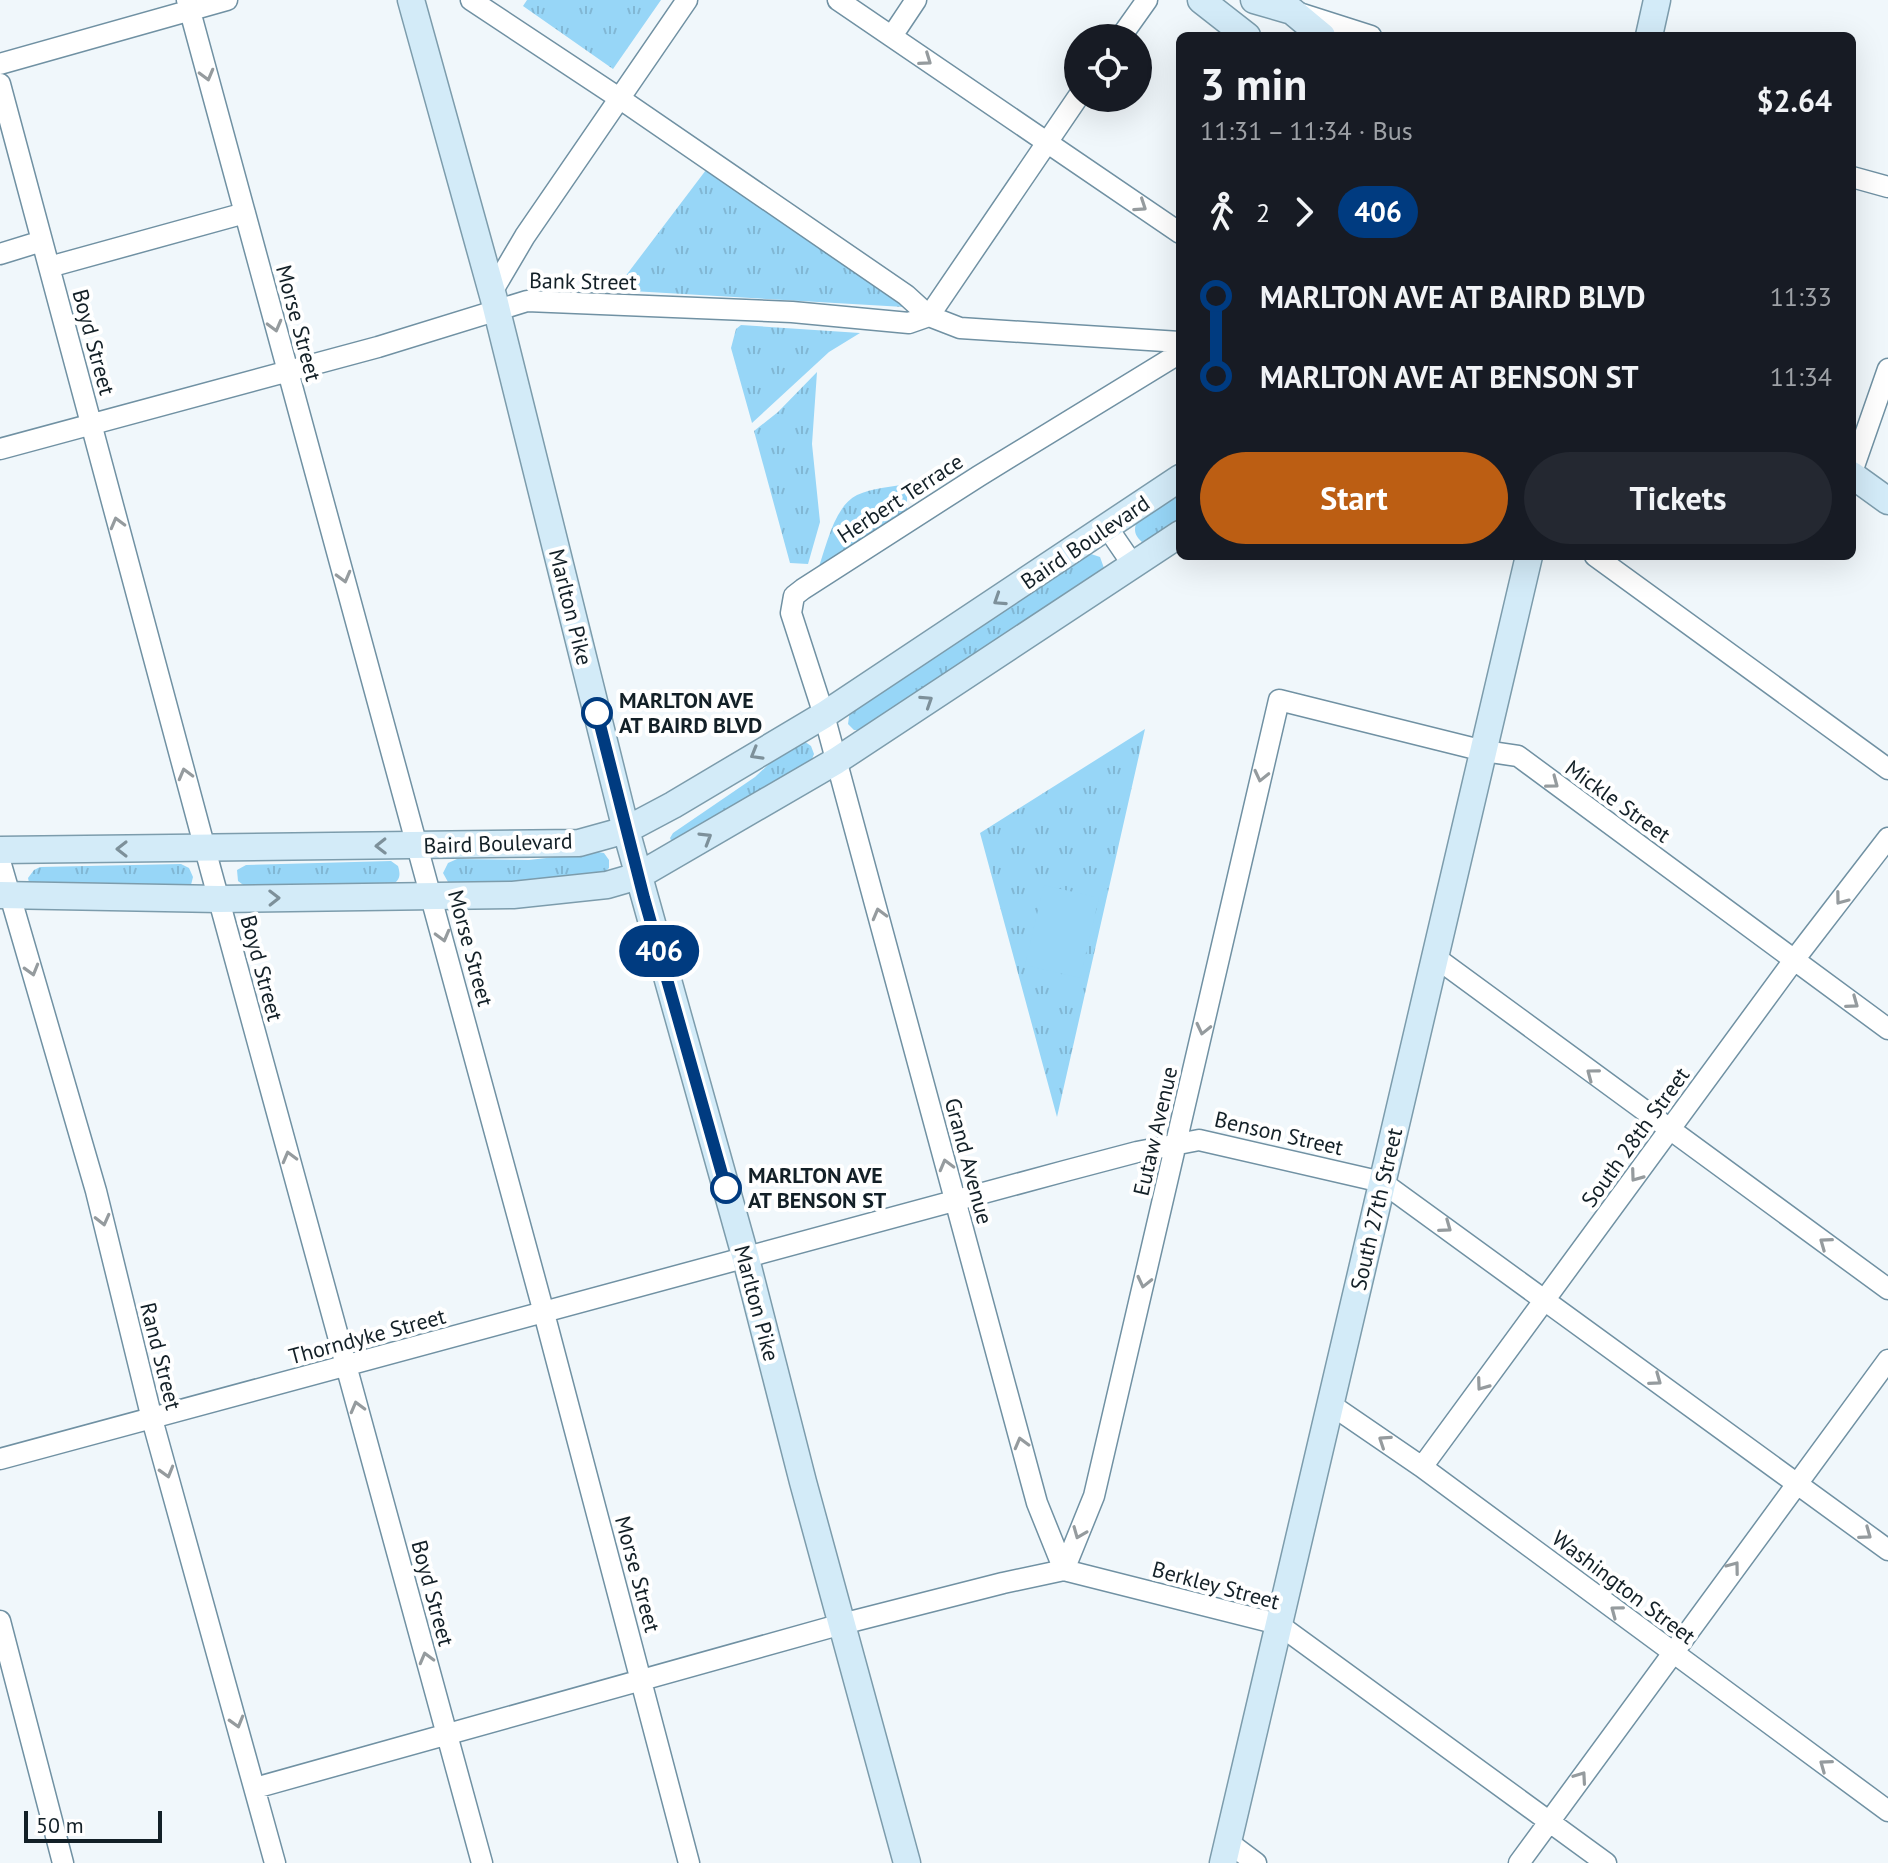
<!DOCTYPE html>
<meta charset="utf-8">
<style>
body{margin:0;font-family:"PT Sans",sans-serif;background:#242831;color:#f1f3f6;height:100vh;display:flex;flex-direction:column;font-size:30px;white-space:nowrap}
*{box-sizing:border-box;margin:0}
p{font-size:26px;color:#9ea1a6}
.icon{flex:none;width:44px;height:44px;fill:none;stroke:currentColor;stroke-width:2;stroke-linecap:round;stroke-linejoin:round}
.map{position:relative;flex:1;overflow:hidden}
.sheet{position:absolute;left:1176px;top:32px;width:680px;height:528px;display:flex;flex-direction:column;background:#171b24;border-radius:12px;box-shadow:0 8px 32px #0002}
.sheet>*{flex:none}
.badge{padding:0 16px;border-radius:26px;font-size:28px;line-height:52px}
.tools{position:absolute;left:1064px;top:24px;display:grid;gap:16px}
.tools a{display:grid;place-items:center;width:88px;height:88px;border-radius:50%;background:#171b24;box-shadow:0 8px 32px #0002;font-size:40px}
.scale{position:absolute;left:24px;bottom:20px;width:138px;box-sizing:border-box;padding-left:8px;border:4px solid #132027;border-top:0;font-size:22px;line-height:28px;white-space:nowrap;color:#132027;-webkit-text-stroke:6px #fff;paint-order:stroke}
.map>.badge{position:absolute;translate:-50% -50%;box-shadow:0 0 0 4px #fff}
.legs{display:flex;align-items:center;gap:12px;height:88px;padding:0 24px;font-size:26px}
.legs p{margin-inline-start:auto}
.summary{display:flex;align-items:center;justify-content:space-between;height:136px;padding:0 24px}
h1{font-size:44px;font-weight:700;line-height:60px}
.button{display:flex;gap:16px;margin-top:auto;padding:16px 24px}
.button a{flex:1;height:92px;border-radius:48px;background:#bc5e13;color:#fff;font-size:32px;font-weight:700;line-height:92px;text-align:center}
.button a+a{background:#242831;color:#f1f3f6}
ul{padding:0 24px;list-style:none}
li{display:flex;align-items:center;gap:28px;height:80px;font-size:30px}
li i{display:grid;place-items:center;width:12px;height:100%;margin:0 10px;background:currentColor}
li i::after{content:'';width:20px;height:20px;margin:-10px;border:6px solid;border-radius:50%;background:#171b24}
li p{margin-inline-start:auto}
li:first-child i{background:linear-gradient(#0000 50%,currentColor 0)}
li:last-child i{background:linear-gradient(currentColor 50%,#0000 0)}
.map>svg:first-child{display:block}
.grass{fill:url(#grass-tufts)}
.garden{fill:#97d6f7}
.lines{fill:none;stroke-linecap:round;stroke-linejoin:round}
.minor-casing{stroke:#7091a3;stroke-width:23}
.major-casing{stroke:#7c9cac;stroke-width:29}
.minor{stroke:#fff;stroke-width:20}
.major{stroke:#d3ebf8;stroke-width:26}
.oneway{stroke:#959b9e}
.oneway2{stroke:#7d909a}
.line-1-casing{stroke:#fff;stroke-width:18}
.line-1{stroke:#003b80;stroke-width:12}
.stop-1-dot{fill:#fff;stroke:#003b80;stroke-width:4}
.labels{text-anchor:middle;stroke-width:8;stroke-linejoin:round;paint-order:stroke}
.street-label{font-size:22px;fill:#132027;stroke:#fff}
.stop-label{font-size:22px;font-weight:bold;fill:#132027;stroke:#fff;text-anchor:start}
</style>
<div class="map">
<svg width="1888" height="1863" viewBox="0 0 1888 1863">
<defs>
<pattern id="grass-tufts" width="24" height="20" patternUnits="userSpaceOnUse" patternTransform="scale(2)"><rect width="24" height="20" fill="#97d6f7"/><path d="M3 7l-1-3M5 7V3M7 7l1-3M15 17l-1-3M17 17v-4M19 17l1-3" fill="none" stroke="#81b7d4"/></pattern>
</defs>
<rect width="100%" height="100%" fill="#f0f7fb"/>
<path class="grass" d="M527,0h134l-48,69 -90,-63z
M706,170l198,137 -289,-17z
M741,325l119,8 -31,19 -77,71 -21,-75 5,-19z
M817,372l-5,72 8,78 -12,42 -18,-1 -36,-132 24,-19z
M907,484v25l-12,13 -78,50c9,-23 16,-65 40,-77 15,-7 34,-8 50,-11z
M1180,494v29l-29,18 -8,2c-8,-7 -10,-12 -6,-22z
M1091,554l9,3 4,11 -5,6 -237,156h-8l-6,-6 2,-15z
M1145,729l-88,388 -77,-284z
M804,741l7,5 3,8 -3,8 -139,81 -2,-5 3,-5 82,-56 30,-28z
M598,852l6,1 5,7v8l-4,4 -74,11 -73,1 -10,-2 -5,-9 5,-10 9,-4 72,1z
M391,861l7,5c3,10 2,15 -8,20l-144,1 -8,-6 -1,-11 9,-5z
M181,864l8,4 4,9 -2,8 -10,5 -151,-3 -2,-9 6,-8 6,-3z"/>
<path class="garden" d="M1044,885l55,13 -19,80 -55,-13z"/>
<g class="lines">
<defs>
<path id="minor" d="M187,0l357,1313 145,550
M471,0l148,98 287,197 23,21 149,-219
M838,0l342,233
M1299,13l72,23
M892,36l24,-36
M1120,38l27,-38
M0,64l227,-64
M0,84l211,787 271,992
M1852,177l36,10
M0,254l42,-13
M49,267l196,-54
M492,292l33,-56 162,-236
M0,449l378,-102 149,-46 265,11 117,11 20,-7 31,12 220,14
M1852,472l36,-103
M1107,527l26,38
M1595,556l293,213
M0,861l96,330 56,228 123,444
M1435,957l453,332
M1330,1404l92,63 466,344
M0,1459l1065,-288 72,-19 62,-12 183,42 506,368
M1422,1467l372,-507 94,-122
M1064,1570l30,-74 185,-796 205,51 34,5 370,273
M1064,1570l-27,-67 -213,-788 -33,-102 3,-17 9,-7 176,-113 201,-123
M0,1621l63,242
M255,1788l587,-164 161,-41 61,-13 214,54 328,239
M1228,1842l28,21
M1519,1863l369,-503"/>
<path id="major" d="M411,0l84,303 131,527 120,429 57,223 104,381
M1201,0l46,36
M1254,0l38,11 30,25
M1649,36l8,-36
M1852,475l36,26
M0,850l579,-7 47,-13 47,-25 151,-90 356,-237
M0,895l219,4 294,-4 94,-10 31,-9 198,-115 344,-227
M1223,1863l306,-1307"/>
</defs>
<use href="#minor" class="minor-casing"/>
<use href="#major" class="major-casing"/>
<use href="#minor" class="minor"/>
<use href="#major" class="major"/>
</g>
<defs><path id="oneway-chevron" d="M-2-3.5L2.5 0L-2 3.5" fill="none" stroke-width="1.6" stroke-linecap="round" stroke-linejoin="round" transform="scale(2)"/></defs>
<g class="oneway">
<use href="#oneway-chevron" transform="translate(926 60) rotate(35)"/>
<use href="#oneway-chevron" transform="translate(207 75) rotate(75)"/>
<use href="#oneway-chevron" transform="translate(1141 206) rotate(34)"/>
<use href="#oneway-chevron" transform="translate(275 326) rotate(75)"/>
<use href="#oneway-chevron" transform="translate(117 523) rotate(-105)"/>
<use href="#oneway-chevron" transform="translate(344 577) rotate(75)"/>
<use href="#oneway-chevron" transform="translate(185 774) rotate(-105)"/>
<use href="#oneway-chevron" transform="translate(1261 776) rotate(103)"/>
<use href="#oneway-chevron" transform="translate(1553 783) rotate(37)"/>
<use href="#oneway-chevron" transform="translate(1841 899) rotate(127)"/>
<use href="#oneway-chevron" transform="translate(879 914) rotate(-105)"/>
<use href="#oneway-chevron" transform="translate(443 936) rotate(75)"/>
<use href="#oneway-chevron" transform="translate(32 970) rotate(74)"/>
<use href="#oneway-chevron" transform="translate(1853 1003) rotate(36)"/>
<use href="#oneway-chevron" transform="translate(1203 1029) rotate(103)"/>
<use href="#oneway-chevron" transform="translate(1592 1074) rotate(-143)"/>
<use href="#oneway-chevron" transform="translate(289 1157) rotate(-105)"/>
<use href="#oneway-chevron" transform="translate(946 1165) rotate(-105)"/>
<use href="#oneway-chevron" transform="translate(1636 1176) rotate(126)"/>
<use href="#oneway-chevron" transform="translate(103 1220) rotate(76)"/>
<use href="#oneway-chevron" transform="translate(1446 1227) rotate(36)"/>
<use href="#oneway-chevron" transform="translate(1825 1243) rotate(-144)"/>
<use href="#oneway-chevron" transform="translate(1144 1282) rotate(103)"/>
<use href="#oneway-chevron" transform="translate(1656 1380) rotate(36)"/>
<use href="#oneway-chevron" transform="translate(1482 1385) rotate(126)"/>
<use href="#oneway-chevron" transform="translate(357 1407) rotate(-105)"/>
<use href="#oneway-chevron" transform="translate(1384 1441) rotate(-146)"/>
<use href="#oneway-chevron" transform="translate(1021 1443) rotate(-105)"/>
<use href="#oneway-chevron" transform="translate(167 1472) rotate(74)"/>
<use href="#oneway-chevron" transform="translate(1079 1533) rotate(112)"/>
<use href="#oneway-chevron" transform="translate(1866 1534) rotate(36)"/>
<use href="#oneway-chevron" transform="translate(1734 1567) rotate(-53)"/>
<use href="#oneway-chevron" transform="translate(1616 1611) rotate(-143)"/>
<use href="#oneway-chevron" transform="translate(426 1658) rotate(-105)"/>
<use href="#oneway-chevron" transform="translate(237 1722) rotate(74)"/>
<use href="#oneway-chevron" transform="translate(1825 1765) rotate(-144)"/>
<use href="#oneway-chevron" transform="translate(1581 1777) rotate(-55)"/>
</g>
<g class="oneway2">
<use href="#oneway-chevron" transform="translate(999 600) rotate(147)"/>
<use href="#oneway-chevron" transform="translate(927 701) rotate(-33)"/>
<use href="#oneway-chevron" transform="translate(756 754) rotate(150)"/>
<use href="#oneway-chevron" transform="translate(706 838) rotate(-31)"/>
<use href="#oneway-chevron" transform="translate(381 846) rotate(179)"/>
<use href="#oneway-chevron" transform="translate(122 849) rotate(180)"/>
<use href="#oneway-chevron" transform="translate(274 898) rotate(-1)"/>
</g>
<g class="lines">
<defs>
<path id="line-1" d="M597,713l47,185 82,290"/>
</defs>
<use href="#line-1" class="line-1-casing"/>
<use href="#line-1" class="line-1"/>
</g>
<g class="stop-1-dot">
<circle cx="597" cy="713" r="14"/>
<circle cx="726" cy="1188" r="14"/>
</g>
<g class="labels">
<g class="street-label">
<text transform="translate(583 281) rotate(1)" y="8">Bank Street</text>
<text transform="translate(299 323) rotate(75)" y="8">Morse Street</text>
<text transform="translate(94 342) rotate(75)" y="8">Boyd Street</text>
<text transform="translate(900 498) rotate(-33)" y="8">Herbert Terrace</text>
<text transform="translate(1085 542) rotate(-34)" y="8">Baird Boulevard</text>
<text transform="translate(571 607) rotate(76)" y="8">Marlton Pike</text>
<text transform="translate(1618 801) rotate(36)" y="8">Mickle Street</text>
<text transform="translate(498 843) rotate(-2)" y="8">Baird Boulevard</text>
<text transform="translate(471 948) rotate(75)" y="8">Morse Street</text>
<text transform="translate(262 968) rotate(75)" y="8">Boyd Street</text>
<text transform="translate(1155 1131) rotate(-77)" y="8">Eutaw Avenue</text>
<text transform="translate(1279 1133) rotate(13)" y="8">Benson Street</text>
<text transform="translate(1635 1137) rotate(-54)" y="8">South 28th Street</text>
<text transform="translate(969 1161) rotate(75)" y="8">Grand Avenue</text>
<text transform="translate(1376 1209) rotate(-77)" y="8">South 27th Street</text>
<text transform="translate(757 1303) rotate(75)" y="8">Marlton Pike</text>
<text transform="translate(367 1336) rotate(-15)" y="8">Thorndyke Street</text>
<text transform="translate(161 1356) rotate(76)" y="8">Rand Street</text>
<text transform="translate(638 1574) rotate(75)" y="8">Morse Street</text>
<text transform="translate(1216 1585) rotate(15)" y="8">Berkley Street</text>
<text transform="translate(1624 1587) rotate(37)" y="8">Washington Street</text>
<text transform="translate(433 1593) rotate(75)" y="8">Boyd Street</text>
</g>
<g class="stop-label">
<text x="619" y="708">MARLTON AVE<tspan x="619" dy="25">AT BAIRD BLVD</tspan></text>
<text x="748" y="1183">MARLTON AVE<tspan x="748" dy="25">AT BENSON ST</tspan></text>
</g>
</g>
</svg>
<div class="tools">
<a><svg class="icon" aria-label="locate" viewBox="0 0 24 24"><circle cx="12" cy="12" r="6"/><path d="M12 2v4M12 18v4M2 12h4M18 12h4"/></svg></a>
</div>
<div class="scale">50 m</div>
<b class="badge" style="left:659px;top:951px;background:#003b80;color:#fff">406</b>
<section class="sheet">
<div class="summary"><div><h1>3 min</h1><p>11:31 – 11:34 · Bus</p></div><b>$2.64</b></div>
<div class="legs"><svg class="icon" aria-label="walk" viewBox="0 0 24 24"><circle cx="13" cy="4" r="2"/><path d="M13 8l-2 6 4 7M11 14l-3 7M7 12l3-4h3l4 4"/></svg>2<svg class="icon" aria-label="forward" viewBox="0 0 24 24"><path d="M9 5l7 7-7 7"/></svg><b class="badge" style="background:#003b80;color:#fff">406</b></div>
<ul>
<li><i style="color:#003b80"></i><b>MARLTON AVE AT BAIRD BLVD</b><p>11:33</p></li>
<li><i style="color:#003b80"></i><b>MARLTON AVE AT BENSON ST</b><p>11:34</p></li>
</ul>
<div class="button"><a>Start</a><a>Tickets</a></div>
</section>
</div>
